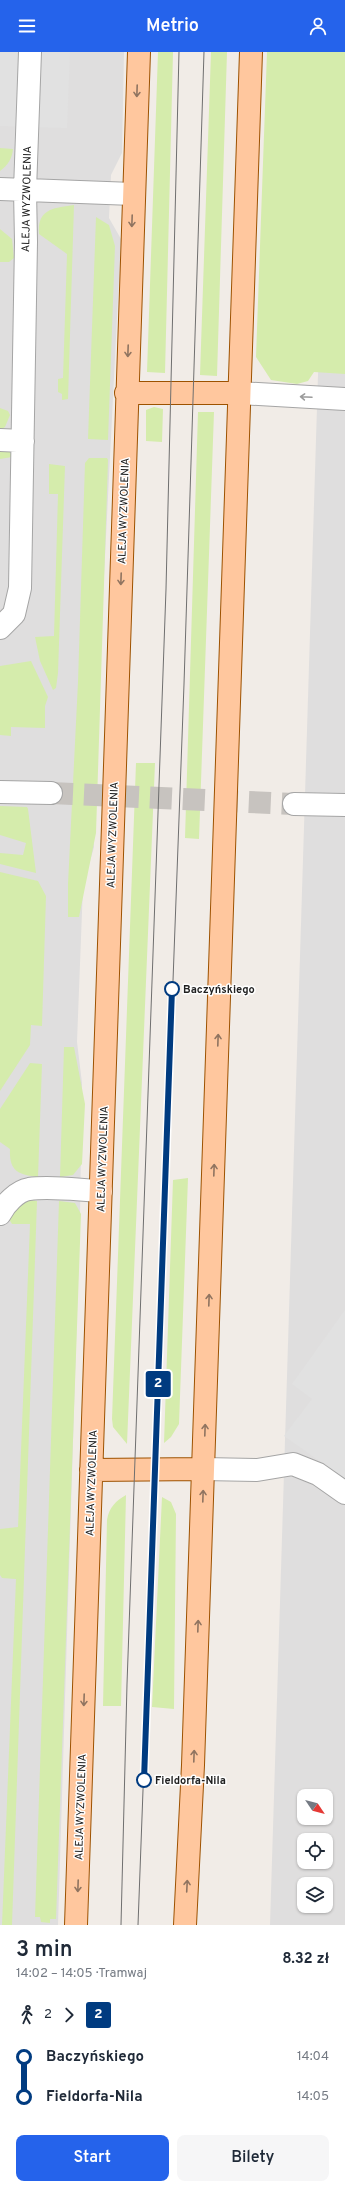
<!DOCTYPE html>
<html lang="pl">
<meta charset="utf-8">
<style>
body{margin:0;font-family:Overpass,sans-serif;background:#f6f6f7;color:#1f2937;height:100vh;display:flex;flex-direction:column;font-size:15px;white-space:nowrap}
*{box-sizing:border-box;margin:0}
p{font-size:13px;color:#747a83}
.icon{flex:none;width:22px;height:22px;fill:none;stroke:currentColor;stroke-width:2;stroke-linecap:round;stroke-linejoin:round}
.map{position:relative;height:1873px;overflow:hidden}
.sheet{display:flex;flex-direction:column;background:#fff;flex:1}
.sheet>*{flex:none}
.badge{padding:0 8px;border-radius:3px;font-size:14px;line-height:26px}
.needle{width:26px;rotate:125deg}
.tools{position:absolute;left:297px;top:1737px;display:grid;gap:8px}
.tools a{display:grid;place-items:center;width:36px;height:36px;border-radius:8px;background:#fff;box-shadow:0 1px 3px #0004;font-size:20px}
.map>.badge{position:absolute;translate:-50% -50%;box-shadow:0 0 0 2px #fff}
.legs{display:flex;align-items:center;gap:6px;height:44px;padding:0 16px;font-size:13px}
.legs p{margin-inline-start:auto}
.overview{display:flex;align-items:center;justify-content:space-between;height:68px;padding:0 16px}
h1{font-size:22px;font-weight:600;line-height:30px}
.primary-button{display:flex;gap:8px;margin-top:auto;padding:8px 16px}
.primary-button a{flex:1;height:46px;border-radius:8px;background:#2563eb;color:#fff;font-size:16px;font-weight:600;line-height:46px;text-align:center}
.primary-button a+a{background:#f6f6f7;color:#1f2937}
ul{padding:0 16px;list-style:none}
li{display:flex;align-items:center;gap:14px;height:40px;font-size:15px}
li i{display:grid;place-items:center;width:6px;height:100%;margin:0 5px;background:currentColor}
li i::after{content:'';width:10px;height:10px;margin:-5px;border:3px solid;border-radius:50%;background:#fff}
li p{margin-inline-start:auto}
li:first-child i{background:linear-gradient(#0000 50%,currentColor 0)}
li:last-child i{background:linear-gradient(currentColor 50%,#0000 0)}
header{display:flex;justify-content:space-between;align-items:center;height:52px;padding:0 16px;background:#2563eb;color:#fff;font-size:18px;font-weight:600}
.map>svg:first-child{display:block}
.residential{fill:#dfdede;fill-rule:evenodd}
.grass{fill:#d5ecac}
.parking{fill:#e1e1e1}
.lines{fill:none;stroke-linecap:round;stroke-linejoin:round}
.minor-tunnel{stroke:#c7c3bf;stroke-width:22;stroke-dasharray:22 11;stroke-linecap:butt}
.minor-casing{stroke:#a5a5a5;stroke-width:24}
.major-casing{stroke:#9d5200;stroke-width:24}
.minor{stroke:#fff;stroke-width:22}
.major{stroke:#ffc79e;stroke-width:22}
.tram{stroke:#6f6f6f;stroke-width:1}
.oneway{stroke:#907460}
.oneway2{stroke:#9b9b9b}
.line-1-casing{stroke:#fff;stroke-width:9}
.line-1{stroke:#003b80;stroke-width:6}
.stop-1-dot{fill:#fff;stroke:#003b80;stroke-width:2}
.labels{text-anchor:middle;stroke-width:3;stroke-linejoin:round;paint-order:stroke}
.street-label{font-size:11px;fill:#212121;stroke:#fff}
.stop-label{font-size:11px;font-weight:bold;fill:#212121;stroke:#fff;text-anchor:start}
</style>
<header><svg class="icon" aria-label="menu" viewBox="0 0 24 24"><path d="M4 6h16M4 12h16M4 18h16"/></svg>Metrio<svg class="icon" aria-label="person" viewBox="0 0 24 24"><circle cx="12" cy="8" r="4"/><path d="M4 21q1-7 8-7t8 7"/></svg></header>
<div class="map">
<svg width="345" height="1873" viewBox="0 0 345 1873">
<rect width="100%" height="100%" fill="#f1ece7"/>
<path class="residential" d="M0,0h124l-2,101 -11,22 -2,43 12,21 -29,575 2,33 -11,39 -6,156 5,41 -2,133 -22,709h-58z
M328,0h17v1873h-75zM304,1744h22v22h-22zM304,1788h22v22h-22zM304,1832h22v22h-22z"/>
<path class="grass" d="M158,0h15l-8,321 -18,-1z
M211,0h16l-10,324 -17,-1z
M267,0h78v322l-31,-2 -6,9 -11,3 -26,-4 -15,-23z
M0,96l13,1c-1,10 -5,16 -13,22z
M74,153l-6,194 -6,1v-6l-4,-2v-13l5,-1 4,-124 -28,-20c-2,-26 16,-26 35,-29z
M96,165l13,8 6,21 -7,194 -20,-1z
M0,177l12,10 2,19 -5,4h-9z
M154,355l9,2 -1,33 -16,-1v-31z
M0,356l8,3 2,4 -5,12 -5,3z
M198,360h16l-15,427 -14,-1z
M0,399l10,1 2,5 -12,2z
M89,406h18l1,2 -12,373 -17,84h-11v-33l10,-202 7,-219z
M49,412l16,2 -7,207 -2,15 -3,2 -13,-29 -5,-24 19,-1 4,-142h-9z
M31,609l17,36 -3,9v22l-34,-1v9l-11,-1v-69z
M136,711h19l-28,681 -14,-17 -1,-8z
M0,754l27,1 1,2 8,64 -36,-9v-11l23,2 3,-12 -26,-8z
M0,820l38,9 8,15 -4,130 -11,-1 -1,20 -30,46z
M64,995h10l11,57 -3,60 -9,11 -13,2z
M30,1011l12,1 -4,113c-21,-2 -29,-7 -28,-28l-10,-7v-33z
M188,1126l-9,246 -8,13 -7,6 9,-263z
M29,1148l8,1 -25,724h-10l14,-346 -14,-1 -2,-3v-46l18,-2 12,-303h-18l-5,-8 10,-12z
M59,1149l16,2 6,11 -25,705h-6v4l-9,-1 -1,-5h-5z
M126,1443l-5,211h-18l4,-186c2,-13 9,-19 19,-25z
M162,1445l9,5 5,12 -2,195 -22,-2z"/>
<path class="parking" d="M0,0h70l-3,76 -67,-2z
M345,1258v169l-61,-43 28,-37 -20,-15z"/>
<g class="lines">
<path class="minor-tunnel" d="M51,741l243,11"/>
<defs>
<path id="minor" d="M0,137l133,5
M239,341l106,6
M0,388l23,1
M0,576l14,-14 6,-26 6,-346 -1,-52 5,-138
M0,740l51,1
M294,752l51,1
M0,1162c5,-10 17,-23 29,-25 23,-3 49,1 72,2
M203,1417l54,1 36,-6 25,10 27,19"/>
<path id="major" d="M126,341h113
M91,1418l112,-1
M76,1873l63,-1873
M185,1873l8,-160 58,-1713"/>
</defs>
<use href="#minor" class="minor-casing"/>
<use href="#major" class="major-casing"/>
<use href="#minor" class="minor"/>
<use href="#major" class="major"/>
<path class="tram" d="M121,1873l6,-241 39,-1095 13,-537
M138,1873l46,-1241 20,-632"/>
</g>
<defs><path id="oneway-shaft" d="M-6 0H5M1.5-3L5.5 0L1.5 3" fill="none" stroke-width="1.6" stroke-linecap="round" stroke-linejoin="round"/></defs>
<g class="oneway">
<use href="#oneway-shaft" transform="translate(137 39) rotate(92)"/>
<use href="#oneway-shaft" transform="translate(132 169) rotate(92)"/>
<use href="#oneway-shaft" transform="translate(128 299) rotate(92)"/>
<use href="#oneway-shaft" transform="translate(121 527) rotate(92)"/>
<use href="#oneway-shaft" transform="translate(218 988) rotate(-88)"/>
<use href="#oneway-shaft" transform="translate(214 1118) rotate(-88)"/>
<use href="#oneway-shaft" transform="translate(209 1248) rotate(-88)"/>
<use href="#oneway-shaft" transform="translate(205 1378) rotate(-88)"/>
<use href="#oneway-shaft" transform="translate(203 1444) rotate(-88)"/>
<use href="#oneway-shaft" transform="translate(198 1574) rotate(-88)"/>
<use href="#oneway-shaft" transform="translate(84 1648) rotate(92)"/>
<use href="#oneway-shaft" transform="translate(194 1704) rotate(-88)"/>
<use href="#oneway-shaft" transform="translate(78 1834) rotate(92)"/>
<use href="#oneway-shaft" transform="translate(187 1834) rotate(-87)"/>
</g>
<use class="oneway2" href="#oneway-shaft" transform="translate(306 345) rotate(-177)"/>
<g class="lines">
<defs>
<path id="line-1" d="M144,1728l28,-791"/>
</defs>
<use href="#line-1" class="line-1-casing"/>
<use href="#line-1" class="line-1"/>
</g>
<g class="stop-1-dot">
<circle cx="172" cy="937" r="7"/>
<circle cx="144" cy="1728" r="7"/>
</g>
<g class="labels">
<g class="street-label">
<text transform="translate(26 147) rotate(-89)" y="4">ALEJA WYZWOLENIA</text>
<text transform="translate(123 459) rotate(-88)" y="4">ALEJA WYZWOLENIA</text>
<text transform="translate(112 783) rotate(-88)" y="4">ALEJA WYZWOLENIA</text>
<text transform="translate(102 1107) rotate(-88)" y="4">ALEJA WYZWOLENIA</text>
<text transform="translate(91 1431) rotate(-88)" y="4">ALEJA WYZWOLENIA</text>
<text transform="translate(80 1755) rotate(-88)" y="4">ALEJA WYZWOLENIA</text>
</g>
<g class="stop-label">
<text x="183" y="941">Baczyńskiego</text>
<text x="155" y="1732">Fieldorfa-Nila</text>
</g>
</g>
</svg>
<div class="tools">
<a><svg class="needle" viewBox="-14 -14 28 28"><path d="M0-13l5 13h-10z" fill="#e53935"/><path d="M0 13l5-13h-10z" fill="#747a83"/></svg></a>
<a><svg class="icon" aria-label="locate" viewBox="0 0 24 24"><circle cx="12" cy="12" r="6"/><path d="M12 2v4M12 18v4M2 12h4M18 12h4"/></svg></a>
<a><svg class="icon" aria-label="layers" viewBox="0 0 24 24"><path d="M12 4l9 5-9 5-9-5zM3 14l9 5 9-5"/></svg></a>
</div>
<b class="badge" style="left:158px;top:1332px;background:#003b80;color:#fff">2</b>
</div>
<section class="sheet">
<div class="overview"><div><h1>3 min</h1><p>14:02 – 14:05 · Tramwaj</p></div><b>8.32 zł</b></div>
<div class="legs"><svg class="icon" aria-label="walk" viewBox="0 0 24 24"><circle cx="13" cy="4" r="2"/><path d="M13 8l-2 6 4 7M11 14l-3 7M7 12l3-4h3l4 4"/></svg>2<svg class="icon" aria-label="forward" viewBox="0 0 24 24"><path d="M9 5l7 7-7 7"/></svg><b class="badge" style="background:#003b80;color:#fff">2</b></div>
<ul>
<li><i style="color:#003b80"></i><b>Baczyńskiego</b><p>14:04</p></li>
<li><i style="color:#003b80"></i><b>Fieldorfa-Nila</b><p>14:05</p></li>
</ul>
<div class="primary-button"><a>Start</a><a>Bilety</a></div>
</section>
